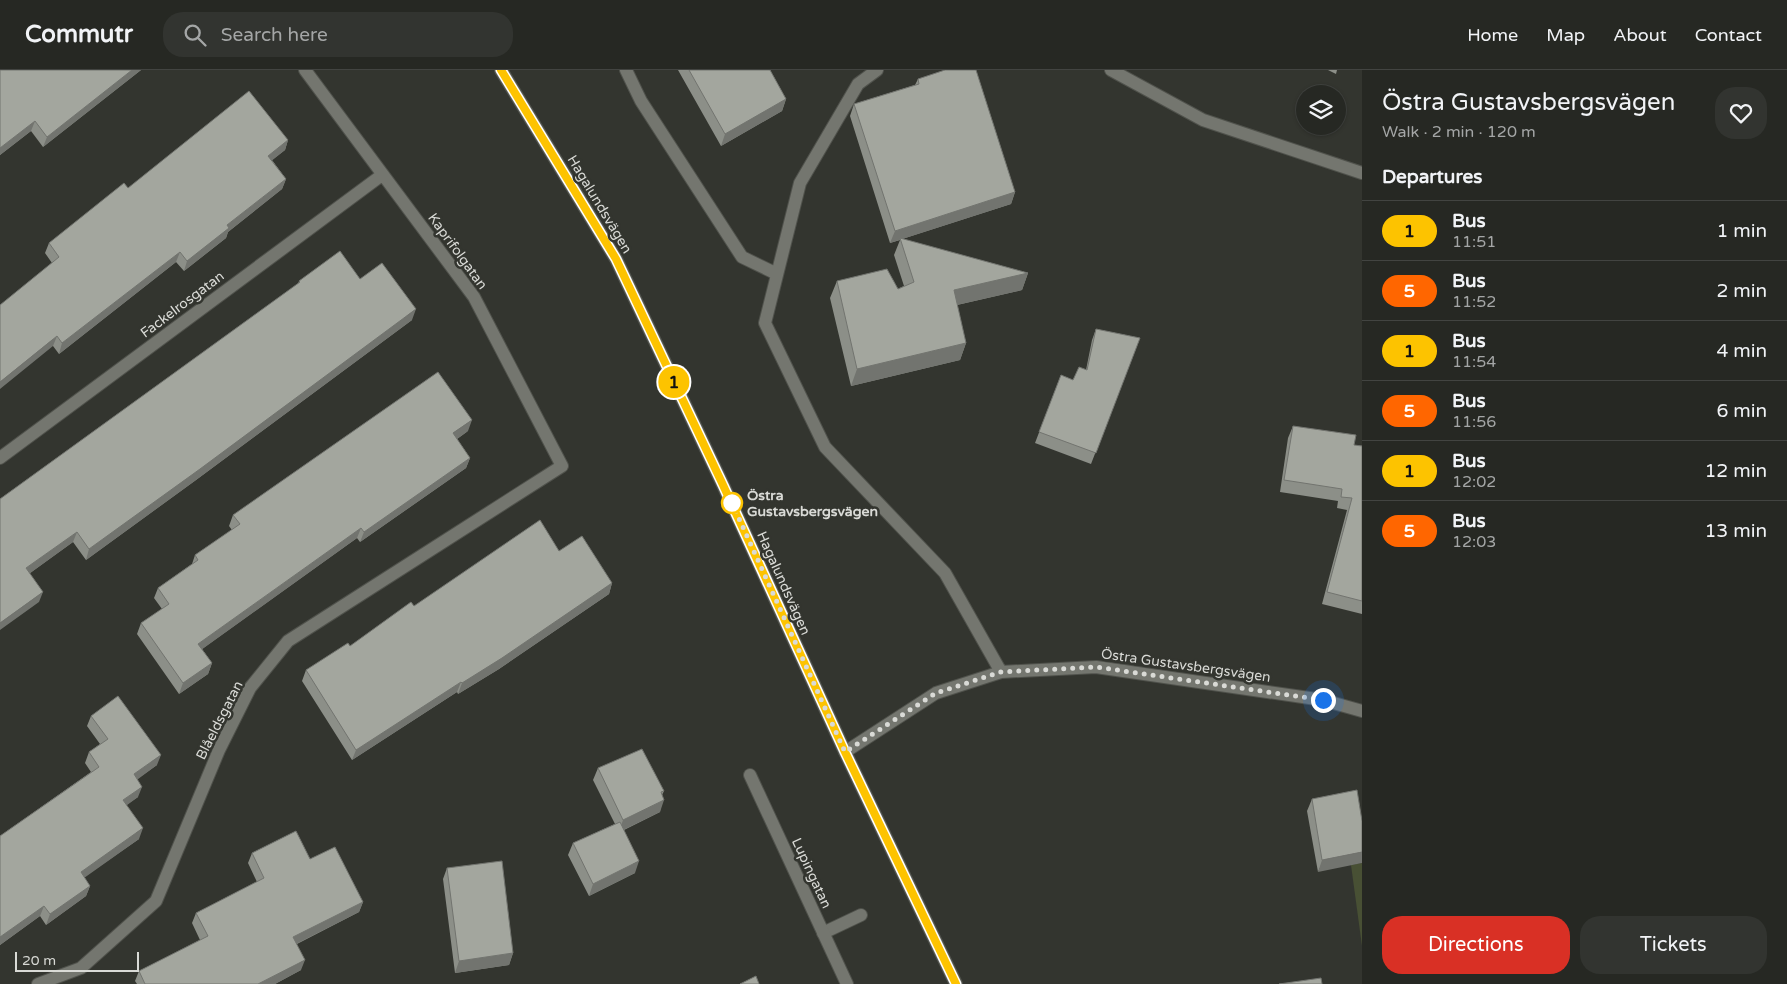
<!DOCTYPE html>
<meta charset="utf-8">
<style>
body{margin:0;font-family:"Varela Round",sans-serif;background:#323430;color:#f1f3f6;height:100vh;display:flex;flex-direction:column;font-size:19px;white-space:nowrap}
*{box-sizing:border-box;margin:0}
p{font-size:16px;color:#a4a6a6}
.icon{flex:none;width:28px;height:28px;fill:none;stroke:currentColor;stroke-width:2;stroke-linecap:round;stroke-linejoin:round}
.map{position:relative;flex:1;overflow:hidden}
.drawer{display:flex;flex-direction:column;background:#262823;width:425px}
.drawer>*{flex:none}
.badge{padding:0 10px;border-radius:16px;font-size:18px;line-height:32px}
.tools{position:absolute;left:1296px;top:15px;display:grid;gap:10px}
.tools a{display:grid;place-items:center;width:50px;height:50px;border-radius:50%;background:#262823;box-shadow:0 1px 4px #0004,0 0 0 1px #424441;font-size:25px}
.scale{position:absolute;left:15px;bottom:12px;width:124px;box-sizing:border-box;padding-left:5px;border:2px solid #d9dad6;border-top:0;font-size:14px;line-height:18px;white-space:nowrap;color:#d9dad6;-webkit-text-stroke:4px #33352f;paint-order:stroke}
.you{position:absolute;width:25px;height:25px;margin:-12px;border:4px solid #fff;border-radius:50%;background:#1a73e8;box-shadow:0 0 0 8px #1a73e833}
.map>.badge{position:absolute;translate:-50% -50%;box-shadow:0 0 0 2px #fff}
h2{padding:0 20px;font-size:19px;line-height:45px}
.round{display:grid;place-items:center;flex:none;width:52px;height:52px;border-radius:20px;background:#323430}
.headline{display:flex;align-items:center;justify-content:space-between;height:85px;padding:0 20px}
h1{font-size:24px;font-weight:600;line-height:38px}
.button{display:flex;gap:10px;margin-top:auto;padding:10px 20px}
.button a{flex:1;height:58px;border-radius:20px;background:#d93025;color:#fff;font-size:20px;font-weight:600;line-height:58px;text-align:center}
.button a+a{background:#323430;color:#f1f3f6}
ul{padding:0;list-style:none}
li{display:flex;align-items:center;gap:15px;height:60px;padding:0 20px;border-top:1px solid #424441}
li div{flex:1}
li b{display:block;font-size:19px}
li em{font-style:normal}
li .badge{min-width:55px;font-weight:700;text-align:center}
header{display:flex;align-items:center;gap:30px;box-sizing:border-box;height:70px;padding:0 25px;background:#262823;border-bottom:1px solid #424441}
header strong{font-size:24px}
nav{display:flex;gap:28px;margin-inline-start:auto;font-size:18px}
.search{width:350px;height:45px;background:#323430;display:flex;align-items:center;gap:12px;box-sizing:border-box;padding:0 18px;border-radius:20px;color:#a4a6a6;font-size:19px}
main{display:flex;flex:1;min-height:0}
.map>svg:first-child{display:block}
.green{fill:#485034}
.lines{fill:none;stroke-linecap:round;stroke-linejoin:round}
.lane-casing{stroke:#50524c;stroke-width:14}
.street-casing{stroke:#50524c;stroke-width:14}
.secondary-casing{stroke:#50524c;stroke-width:14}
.lane{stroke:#74766f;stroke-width:12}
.street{stroke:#74766f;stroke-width:12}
.secondary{stroke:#74766f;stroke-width:12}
.wall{fill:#8c8f88}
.shaded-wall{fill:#72746f}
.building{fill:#a3a69e;stroke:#72746f}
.line-casing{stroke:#fff;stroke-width:11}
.line{stroke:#fdc300;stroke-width:8}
.walk{stroke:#d9dad6;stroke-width:5;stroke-dasharray:0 9}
.stop-dot{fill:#fff;stroke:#fdc300;stroke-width:2.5}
.labels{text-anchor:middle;stroke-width:5;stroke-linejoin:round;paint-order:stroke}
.street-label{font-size:14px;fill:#d9dad6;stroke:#33352f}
.stop-label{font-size:14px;font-weight:bold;fill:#d9dad6;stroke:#33352f;text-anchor:start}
</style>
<header>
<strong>Commutr</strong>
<div class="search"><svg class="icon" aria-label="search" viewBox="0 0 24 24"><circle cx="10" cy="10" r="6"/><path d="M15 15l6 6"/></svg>Search here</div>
<nav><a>Home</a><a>Map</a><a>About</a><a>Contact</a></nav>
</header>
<main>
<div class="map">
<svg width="1362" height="914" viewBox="0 0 1362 914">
<rect width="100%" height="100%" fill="#33352f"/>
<path class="green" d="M1362,793v83l-11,-81z"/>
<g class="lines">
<defs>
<path id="lane" d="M823,863l38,-18"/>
<path id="street" d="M626,0l15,31 101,156 35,17
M877,0l-19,14 -58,99 -35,140 60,124 120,126 56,99
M1111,0l92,50 159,53
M0,388l382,-283
M845,682l91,-59 65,-21 95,-5 227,33 39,11
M750,705l97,209
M38,914l43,-16 75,-67 63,-151 31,-62 38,-47 274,-175 -88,-169 -169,-227"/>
<path id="secondary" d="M501,0l115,189 107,226 122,267 111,232"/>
</defs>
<use href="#lane" class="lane-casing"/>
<use href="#street" class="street-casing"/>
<use href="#secondary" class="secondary-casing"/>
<use href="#lane" class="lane"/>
<use href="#street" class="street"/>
<use href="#secondary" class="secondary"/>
</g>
<path class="wall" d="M0,0h141l-98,77 -12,-16 -31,24z
M678,0h92l16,29 -4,12 -61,35z
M1328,0h9l-1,4z
M918,9l97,113 -4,12 -109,35 126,34 -6,17 -65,15 9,38 -6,17 -109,26 -21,-88 7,-17 61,8 6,-3 -10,-31 6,-15 -10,3 -40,-127 4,-12 61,-19z
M288,70l-3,10 -13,10 14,19 -4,10 -54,43 -2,6 -42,33 -8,-9 -117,92 -6,-8 -1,-83 -7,-10 4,-10 79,-55z
M360,209l52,41 -216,160 -110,80 -13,-18 -43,31 9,29 -39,-103 298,-215 1,-3z
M1096,259l44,9 -49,126 -56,-21 26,-68 12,5 13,-10 6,-30z
M1293,356l61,19 8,1v168l-40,-10 25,-94 -10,-2 1,-7 -58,-9 8,-54z
M468,361l-11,8 13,19 -4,10 -106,74 -3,-4 -155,111 10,14 -4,11 -29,20 -42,-60 4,-11 21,-14 -8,-11 4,-10 34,-24 3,-9 37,-25 -3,-4 4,-11z
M559,481l53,32 -3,11 -110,75 -41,25 -1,-2 -105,68 -50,-79 4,-11 44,-24 64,-40z
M91,646l66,49 -20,14 1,18 -12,8 13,34 -55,38 6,9 -4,10 -40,29 -6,-9 -40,29v-109l91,-64 -6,-9 4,-11 11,-8 -13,-18z
M598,698l66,23 -2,4 -2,17 -36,18 11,43 -46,23 -21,-41 5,-12 42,-19 -22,-44z
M1357,720l-39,82 -11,-61 5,-12z
M252,783l58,6 53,43 -4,10 -62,32 4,26 -26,14h-138l-2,-3 4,-10 61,-31 -8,-17 4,-10 61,-31 -9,-19z
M447,798l66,85 -4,12 -54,8 -12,-94z"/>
<path class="shaded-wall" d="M132,0h9l-98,77 4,-10z
M786,29l-4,12 -61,35 4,-12z
M35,51l-4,10 -31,24v-7z
M288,70l-3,10 -20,16 3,-10z
M286,109l-4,10 -54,43 -2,6 -42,33 3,-10 40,-36z
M1015,122l-4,12 -121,39 5,-12z
M180,182l-4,10 -117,92 3,-11z
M1028,203l-6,17 -74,17 6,-17z
M416,239l-4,11 -216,160 -110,80 3,-11z
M57,266l-4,10 -53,43v-7z
M966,273l-6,17 -109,26 6,-17z
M472,350l-4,11 -18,13 3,-11z
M470,388l-4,10 -106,74 4,-10z
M361,458l-4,10 -163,117 4,-11z
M77,462l-4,10 -51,37 4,-11z
M612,513l-3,11 -110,75 -41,25 4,-11z
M43,522l-4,10 -39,28v-7z
M212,593l-4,11 -29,20 4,-11z
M461,612l-4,10 -105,68 4,-10z
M161,685l-4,10 -27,20 4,-11z
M142,717l-4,10 -19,14 4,-11z
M664,730l-4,12 -41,20 4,-12z
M143,758l-4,11 -62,44 4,-11z
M1362,782v11l-44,9 4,-12z
M639,791l-4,12 -46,23 4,-12z
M90,816l-4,10 -40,29 4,-11z
M363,832l-4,10 -69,35 3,-10z
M44,836l-4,10 -40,29v-8z
M513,883l-4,12 -54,8 4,-12z
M305,890l-4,10 -26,14h-17z"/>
<path class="building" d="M0,0h132l-85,67 -12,-16 -35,27z
M689,0h81l16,29 -61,35z
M945,0h31l39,122 -120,39 -41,-127 65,-20 -1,-5z
M249,21l39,49 -20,16 18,23 -59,46 2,3 -42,33 -7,-9 -118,91 -5,-7 -57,46v-77l59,-48 -10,-14 75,-60 4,5z
M900,168l128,35 -74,17 12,53 -109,26 -20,-88 50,-12 11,20 16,-7z
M340,181l20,28 22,-16 34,46 -216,160 -111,80 -12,-17 -51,36 17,24 -43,31v-124l300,-217 -1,-1z
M1096,259l44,9 -44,115 -57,-21 22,-57 12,5 6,-13 8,3z
M438,302l34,48 -19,13 17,25 -106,74 -3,-4 -163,116 14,19 -29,20 -42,-60 28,-19 -11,-16 40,-28 -3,-5 45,-31 -7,-9z
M1293,356l63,9 -2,10 8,1v155l-35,-9 25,-94 -11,-1 1,-8 -58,-9z
M540,450l19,31 23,-15 30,47 -110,75 -40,25 -1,-1 -105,68 -50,-80 42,-27 2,3 61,-44 3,4z
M118,626l43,59 -27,19 8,13 -19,13 20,28 -62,44 9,14 -40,28 -6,-8 -44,31v-101l99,-69 -10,-15 19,-13 -17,-23z
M642,679l22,42 -3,1 3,8 -41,20 -25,-52z
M1357,720l5,31v31l-40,8 -10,-61z
M620,752l19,39 -46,23 -20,-41z
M296,761l14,28 25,-12 28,55 -70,35 12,23 -47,24h-113l-6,-13 69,-35 -12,-23 68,-35 -12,-25z
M502,791l11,92 -54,8 -12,-93z
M756,906l3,8h-19z
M1321,908l1,6h-43z"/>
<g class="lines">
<defs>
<path id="line" d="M501,0l115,189 107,226 122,267 111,232"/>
</defs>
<use href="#line" class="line-casing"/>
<use href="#line" class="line"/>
<path class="walk" d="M732,433l113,249 91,-59 65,-21 95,-5 227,33"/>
</g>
<circle class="stop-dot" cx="732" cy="433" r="10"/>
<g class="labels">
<g class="street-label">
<text transform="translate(600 134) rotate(59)" y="5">Hagalundsvägen</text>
<text transform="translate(458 181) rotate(54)" y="5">Kaprifolgatan</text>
<text transform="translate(182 234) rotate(-37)" y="5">Fackelrosgatan</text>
<text transform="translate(784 513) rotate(66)" y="5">Hagalundsvägen</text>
<text transform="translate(1186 595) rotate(8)" y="5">Östra Gustavsbergsvägen</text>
<text transform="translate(219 650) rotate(-63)" y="5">Blåeldsgatan</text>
<text transform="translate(812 803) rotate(65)" y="5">Lupingatan</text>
</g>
<g class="stop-label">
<text x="747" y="430">Östra<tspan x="747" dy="16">Gustavsbergsvägen</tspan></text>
</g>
</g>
</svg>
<div class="tools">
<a><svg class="icon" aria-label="layers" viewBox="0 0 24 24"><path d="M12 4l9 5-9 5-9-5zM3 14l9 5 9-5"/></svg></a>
</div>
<div class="scale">20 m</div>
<div class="you" style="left:1323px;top:630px"></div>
<b class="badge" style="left:674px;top:312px;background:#fdc300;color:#111">1</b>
</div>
<section class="drawer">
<div class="headline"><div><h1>Östra Gustavsbergsvägen</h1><p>Walk · 2 min · 120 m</p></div><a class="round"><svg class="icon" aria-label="heart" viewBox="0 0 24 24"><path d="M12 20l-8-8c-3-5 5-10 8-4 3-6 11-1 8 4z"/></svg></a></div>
<h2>Departures</h2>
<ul>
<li><span class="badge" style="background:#fdc300;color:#111">1</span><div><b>Bus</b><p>11:51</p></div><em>1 min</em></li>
<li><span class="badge" style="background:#f60;color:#fff">5</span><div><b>Bus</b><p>11:52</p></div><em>2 min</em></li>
<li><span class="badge" style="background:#fdc300;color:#111">1</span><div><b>Bus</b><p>11:54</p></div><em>4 min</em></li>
<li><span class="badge" style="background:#f60;color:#fff">5</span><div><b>Bus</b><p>11:56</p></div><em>6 min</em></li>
<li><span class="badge" style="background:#fdc300;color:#111">1</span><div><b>Bus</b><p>12:02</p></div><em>12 min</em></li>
<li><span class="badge" style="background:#f60;color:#fff">5</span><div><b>Bus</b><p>12:03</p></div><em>13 min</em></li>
</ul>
<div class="button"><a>Directions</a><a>Tickets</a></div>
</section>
</main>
